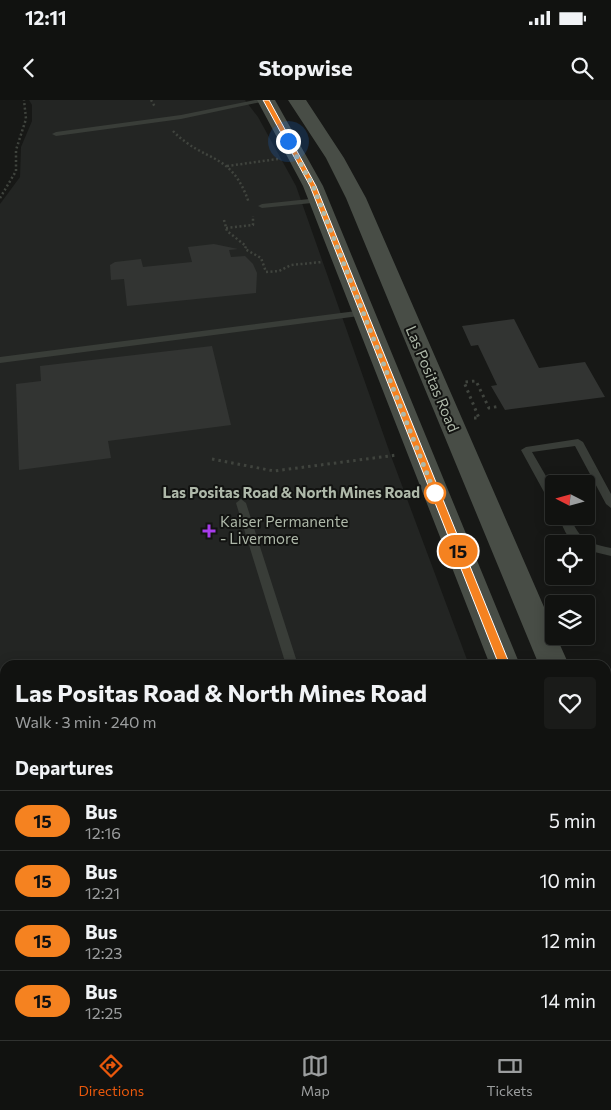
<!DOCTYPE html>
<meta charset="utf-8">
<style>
body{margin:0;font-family:Commissioner,sans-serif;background:#1a1b19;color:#f1f3f6;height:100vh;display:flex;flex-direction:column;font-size:19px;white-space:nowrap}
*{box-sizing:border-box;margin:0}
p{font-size:16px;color:#9c9e9f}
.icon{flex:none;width:28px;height:28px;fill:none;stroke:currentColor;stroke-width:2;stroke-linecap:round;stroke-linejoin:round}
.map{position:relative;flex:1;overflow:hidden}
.side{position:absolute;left:0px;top:560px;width:611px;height:380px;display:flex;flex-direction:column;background:#111210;border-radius:15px 15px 0 0;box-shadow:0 2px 12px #0003,0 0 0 1px #303230}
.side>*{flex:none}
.badge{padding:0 10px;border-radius:16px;font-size:18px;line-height:32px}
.needle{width:32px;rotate:276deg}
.buttons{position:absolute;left:545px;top:375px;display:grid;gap:10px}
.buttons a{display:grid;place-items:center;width:50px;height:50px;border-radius:5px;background:#111210;box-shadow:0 2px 12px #0003,0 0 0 1px #303230;font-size:25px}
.you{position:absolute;width:25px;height:25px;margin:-12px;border:4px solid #fff;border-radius:50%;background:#1a73e8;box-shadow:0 0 0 8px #1a73e833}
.map>.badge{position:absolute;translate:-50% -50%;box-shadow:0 0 0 2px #fff}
h2{padding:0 15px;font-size:19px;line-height:45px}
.round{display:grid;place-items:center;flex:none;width:52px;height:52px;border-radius:5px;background:#1a1b19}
.overview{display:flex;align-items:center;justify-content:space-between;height:85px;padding:0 15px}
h1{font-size:24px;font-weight:700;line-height:38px}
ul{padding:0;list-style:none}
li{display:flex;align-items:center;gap:15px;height:60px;padding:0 15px;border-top:1px solid #303230}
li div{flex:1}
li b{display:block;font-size:19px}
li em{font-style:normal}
li .badge{min-width:55px;font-weight:700;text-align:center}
.status{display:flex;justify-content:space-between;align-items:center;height:35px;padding:0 25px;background:#111210;direction:ltr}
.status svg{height:14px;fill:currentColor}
header{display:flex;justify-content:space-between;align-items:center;height:65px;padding:0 15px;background:#111210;font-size:22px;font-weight:700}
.dock{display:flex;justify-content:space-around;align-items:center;height:70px;border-top:1px solid #303230;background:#111210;font-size:14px;color:#9c9e9f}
.dock a{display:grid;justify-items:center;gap:2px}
.dock .active{color:#ea580c}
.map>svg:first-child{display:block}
.built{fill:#232523}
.building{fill:#323432}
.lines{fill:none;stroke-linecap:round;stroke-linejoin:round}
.path-far2{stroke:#40443e;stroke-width:2.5;stroke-dasharray:2 2.5;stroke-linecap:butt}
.path-far1{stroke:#40443e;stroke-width:3;stroke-dasharray:2.5 4;stroke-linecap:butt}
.path{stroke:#40443e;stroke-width:4;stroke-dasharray:3 4.5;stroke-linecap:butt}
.lane{fill:#393d38;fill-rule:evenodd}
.secondary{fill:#484d46;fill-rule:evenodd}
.line{fill:#f58220;stroke:#fff}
.walk{stroke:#aeb8a9;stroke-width:5;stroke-dasharray:0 9}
.stop-dot{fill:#fff;stroke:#f58220;stroke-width:2.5}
.poi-dot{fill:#a73ceb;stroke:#121311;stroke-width:2}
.labels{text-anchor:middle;stroke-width:4;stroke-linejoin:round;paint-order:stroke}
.street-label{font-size:15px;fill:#aeb8a9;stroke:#121311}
.stop-label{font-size:15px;font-weight:bold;fill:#aeb8a9;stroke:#121311;text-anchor:end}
.poi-label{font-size:15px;fill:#aeb8a9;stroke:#121311;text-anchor:start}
</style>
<div class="status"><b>12:11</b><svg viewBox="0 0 49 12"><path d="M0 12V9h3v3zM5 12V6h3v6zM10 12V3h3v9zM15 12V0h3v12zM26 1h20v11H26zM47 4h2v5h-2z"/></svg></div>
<header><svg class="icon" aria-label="back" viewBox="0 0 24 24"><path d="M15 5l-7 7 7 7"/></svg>Stopwise<svg class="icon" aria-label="search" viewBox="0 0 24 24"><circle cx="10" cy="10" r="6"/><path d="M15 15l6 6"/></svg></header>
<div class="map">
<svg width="611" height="940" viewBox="0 0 611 940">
<rect width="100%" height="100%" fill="#171816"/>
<path class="built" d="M29,0h216l13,17 38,69 95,270 78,209h-464v370h368l2,5h-375v-836l20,-27 1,-30 11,-26v-16z"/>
<path class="building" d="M214,144l24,5 -9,1 2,7 14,-1 8,8 4,9 -1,20 -129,13 -3,-27 -13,1 -1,-15 5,-3 26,-3 2,8 49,-5 -4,-15z
M514,219l25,49 46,-6 20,35 -100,13 -14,-24 6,-1 -19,-40 -7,1 -9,-20z
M212,246l19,79 -123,16 3,17 -92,12 -3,-86 25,-3 -1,-15z
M0,650h5v285h144v5h-149z
M382,935h105l1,5h-105z"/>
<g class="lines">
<path class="path-far2" d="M151,0l4,7
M173,31c32,33 58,19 76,72
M227,66l51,-7
M0,98l16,-27v-21l10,-31 -2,-19
M224,120l3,11 19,15 -1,3 16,9 5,14 13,-1 12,-6 31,-3
M226,128l27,-3v-9"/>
<path class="path-far1" d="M474,318h5l-15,-36 12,-1 13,27 11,-2
M212,359l62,12 123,-16"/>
<path class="path" d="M0,639h5"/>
<path class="lane" d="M255,0h15l-89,19 -125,17 -4,-2 4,-2 125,-17z
M319,98h3v4l-60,6 -4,-2 4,-2z
M364,210l3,1v4l-367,48v-6z
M578,339l5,3 28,52v14l-5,-4 -31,-58 -43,6 22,38v14l-4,-1 -29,-53 5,-3z
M241,399l5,4 52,162h-12l-50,-162z
M558,416h11c13,25 15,26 42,32v8l-25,-6v-6c-19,0 -20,-12 -28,-28z
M611,580v10l-5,1v-10z
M611,606v10l-5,1v-10z"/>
<path class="secondary" d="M257,0h18l48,86 197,479h-30l-187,-479z
M288,0h18l38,58 22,40 188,432v6h2l13,29h-30l-193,-467 -20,-40z
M606,680l5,2v38l-5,-1z
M606,848l5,2v48l-5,-2z"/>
</g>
<path class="line" d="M263,0h6l47,86 194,479 -2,3 -3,1 -6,-4 -189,-479z"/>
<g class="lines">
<path class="walk" d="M288,41l25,45 124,313 -2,-6"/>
</g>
<circle class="stop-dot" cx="435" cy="393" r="10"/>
<path class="poi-dot" d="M206.5 423.5h5v5h5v5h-5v5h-5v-5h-5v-5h5z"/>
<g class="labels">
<g class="street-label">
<text transform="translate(432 279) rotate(67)" y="5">Las Positas Road</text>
</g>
<g class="stop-label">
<text x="420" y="398">Las Positas Road &amp; North Mines Road</text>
</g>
<g class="poi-label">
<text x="220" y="427">Kaiser Permanente<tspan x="220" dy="17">- Livermore</tspan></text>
</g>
</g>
</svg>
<div class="buttons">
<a><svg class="needle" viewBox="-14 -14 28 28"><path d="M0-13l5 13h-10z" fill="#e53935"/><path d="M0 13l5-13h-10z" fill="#9c9e9f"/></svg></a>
<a><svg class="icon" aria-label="locate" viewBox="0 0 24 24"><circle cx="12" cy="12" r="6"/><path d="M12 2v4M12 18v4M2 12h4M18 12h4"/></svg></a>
<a><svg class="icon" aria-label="layers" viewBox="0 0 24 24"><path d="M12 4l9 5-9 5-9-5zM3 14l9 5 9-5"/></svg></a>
</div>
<div class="you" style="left:288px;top:41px"></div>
<b class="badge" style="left:458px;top:451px;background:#f58220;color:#111">15</b>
<section class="side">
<div class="overview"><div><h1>Las Positas Road &amp; North Mines Road</h1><p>Walk · 3 min · 240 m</p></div><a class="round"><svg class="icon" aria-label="heart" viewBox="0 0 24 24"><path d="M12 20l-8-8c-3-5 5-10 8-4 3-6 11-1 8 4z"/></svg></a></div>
<h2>Departures</h2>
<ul>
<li><span class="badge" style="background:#f58220;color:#111">15</span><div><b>Bus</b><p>12:16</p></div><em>5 min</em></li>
<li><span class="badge" style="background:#f58220;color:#111">15</span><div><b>Bus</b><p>12:21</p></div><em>10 min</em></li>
<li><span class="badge" style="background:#f58220;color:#111">15</span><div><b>Bus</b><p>12:23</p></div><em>12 min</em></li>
<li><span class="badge" style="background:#f58220;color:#111">15</span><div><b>Bus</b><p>12:25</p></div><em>14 min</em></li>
</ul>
</section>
</div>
<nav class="dock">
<a class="active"><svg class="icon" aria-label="directions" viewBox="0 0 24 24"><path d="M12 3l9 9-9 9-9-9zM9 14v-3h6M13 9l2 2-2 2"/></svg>Directions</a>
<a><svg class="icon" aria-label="map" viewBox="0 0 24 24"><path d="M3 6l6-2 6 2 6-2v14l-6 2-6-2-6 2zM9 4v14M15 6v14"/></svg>Map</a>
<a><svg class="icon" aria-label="tickets" viewBox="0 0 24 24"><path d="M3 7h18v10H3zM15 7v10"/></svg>Tickets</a>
</nav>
